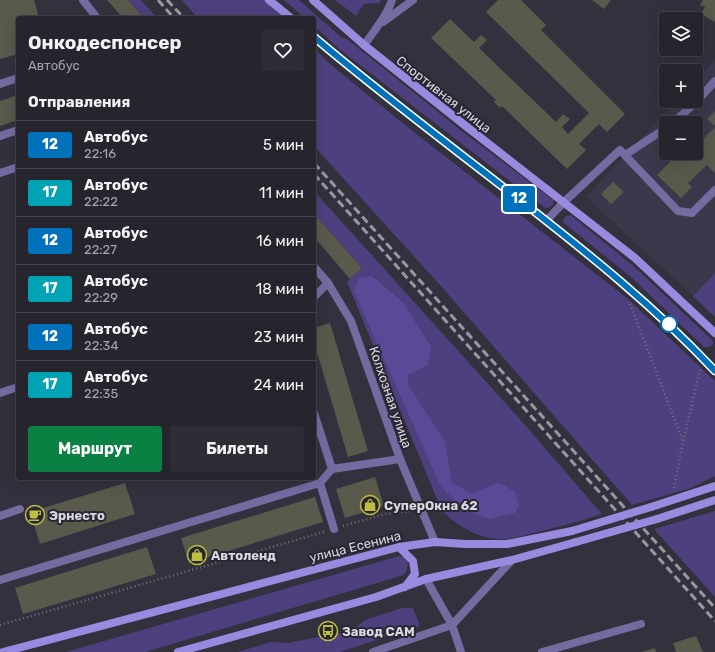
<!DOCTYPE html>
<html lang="ru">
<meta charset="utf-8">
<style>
body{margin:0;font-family:Rubik,sans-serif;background:#2e2d36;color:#f1f3f6;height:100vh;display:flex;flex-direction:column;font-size:15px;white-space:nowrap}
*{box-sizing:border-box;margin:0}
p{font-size:13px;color:#a4a5aa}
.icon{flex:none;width:22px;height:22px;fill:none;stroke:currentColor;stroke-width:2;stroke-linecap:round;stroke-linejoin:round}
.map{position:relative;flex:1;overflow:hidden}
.drawer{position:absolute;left:16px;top:16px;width:300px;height:464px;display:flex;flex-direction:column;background:#26252e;border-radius:4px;box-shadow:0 4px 16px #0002,0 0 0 1px #42424a}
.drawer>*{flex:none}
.badge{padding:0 8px;border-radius:3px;font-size:14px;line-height:26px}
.controls{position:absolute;left:659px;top:12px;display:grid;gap:8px}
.controls a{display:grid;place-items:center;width:44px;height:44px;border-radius:4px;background:#26252e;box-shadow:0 4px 16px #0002,0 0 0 1px #42424a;font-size:20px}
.map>.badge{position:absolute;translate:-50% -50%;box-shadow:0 0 0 2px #fff}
h2{padding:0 12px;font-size:15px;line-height:36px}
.round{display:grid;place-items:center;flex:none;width:42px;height:42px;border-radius:4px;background:#2e2d36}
.overview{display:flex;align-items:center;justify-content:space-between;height:68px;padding:0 12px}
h1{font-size:19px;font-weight:700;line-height:30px}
.action{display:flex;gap:8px;margin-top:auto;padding:8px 12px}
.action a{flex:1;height:46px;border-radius:4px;background:#0b8043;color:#fff;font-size:16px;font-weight:700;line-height:46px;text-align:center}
.action a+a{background:#2e2d36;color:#f1f3f6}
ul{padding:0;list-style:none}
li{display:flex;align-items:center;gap:12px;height:48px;padding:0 12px;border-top:1px solid #42424a}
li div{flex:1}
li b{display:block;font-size:15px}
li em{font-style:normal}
li .badge{min-width:44px;font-weight:700;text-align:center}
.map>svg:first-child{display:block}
.built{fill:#3b384b;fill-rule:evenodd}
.green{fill:#4e407e;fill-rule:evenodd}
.forest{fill:#5b4896}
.building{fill:#595a4c}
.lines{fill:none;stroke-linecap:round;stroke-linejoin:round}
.path{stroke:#72717c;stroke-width:2.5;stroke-dasharray:1 3;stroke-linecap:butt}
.lane{stroke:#756ba1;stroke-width:8}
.street{stroke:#756ba1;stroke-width:8}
.secondary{stroke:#9a8adf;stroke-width:8}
.rail{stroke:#9998a2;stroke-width:3;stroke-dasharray:8 4;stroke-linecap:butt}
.secondary-bridge{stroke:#9a8adf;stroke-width:8}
.line-casing{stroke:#fff;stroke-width:9}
.line{stroke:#0072bc;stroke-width:6}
.stop-dot{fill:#fff;stroke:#0072bc;stroke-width:2}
.labels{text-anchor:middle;stroke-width:4;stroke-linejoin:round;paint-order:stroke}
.street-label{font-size:13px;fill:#d9d8e1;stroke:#282733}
.poi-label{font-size:13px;font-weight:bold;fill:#d9d8e1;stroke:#282733;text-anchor:start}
</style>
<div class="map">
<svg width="715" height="652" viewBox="0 0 715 652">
<rect width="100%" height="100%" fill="#32313d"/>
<path class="built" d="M715,60v213l-22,23 -107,-99 90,-96h20v-21zM666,123h30v30h-30z"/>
<path class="green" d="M128,0h13l16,18h-13z
M182,0h83l18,18h-85z
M284,0h15l42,37 6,2 116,93 90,68v4l-3,3 -5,1 -206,-159 -25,-23v-8h-9z
M335,0h46l-1,3 -16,1 -8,12z
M314,48l17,17 74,60 223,174 87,82v95l-24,12 -59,17 -192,-220 -126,-139z
M314,191l204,226 84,97c-24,8 -48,14 -72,20 -9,2 -21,6 -31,5 -22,-1 -41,-13 -57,-28l-95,-229 15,-14 -48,-54zM373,275l30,27 28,44 -23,29v9l37,57 7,41 20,13 28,-13 15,9 -52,18 -23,-23 -33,-76z
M571,215l67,55 75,71v4l-4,2h-5l-72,-69 -69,-56c0,-5 3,-6 8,-7z
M715,273v44l-22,-21z
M715,511v86l-61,-68z
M399,556l5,1 4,4 -1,9 -3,5 -259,77h-79z
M402,608h11l7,18 -80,26h-102l33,-10 17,1 65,-13 12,-10z"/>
<path class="forest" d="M372,275l31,27 28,44 -3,19 -20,10v9l37,57 7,41 20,12 27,-12 16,9 4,14 -4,8 -26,6 -26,-10 -23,-23 -86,-195 5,-13z"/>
<path class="building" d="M0,0h34l5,18h-21v36l-18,5z
M107,0h21l16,18h-21z
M498,0h23l25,25 -5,5 84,84 -18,18 -8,-8 -20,20 7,6 -19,19 -65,-63 -2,2 -6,-6 2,-2 -65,-62 19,-19 24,23 7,-7 6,5 -8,8 77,74 7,-8 7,5 -8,8 6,7 21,-21 -103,-101z
M592,0h19l-7,9z
M703,0h12v22l-14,-8 4,-7 -5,-2z
M18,95v25l-18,6v-25z
M715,111v15l-8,-7z
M715,127v46l-8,-8 -19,18 4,4 -11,11 -24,-23 22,-22h17v-7z
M613,182l11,10 -13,12 -10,-10z
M314,214l48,54 -12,11 -36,-42z
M330,323l38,128 -20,6 -34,-115v-14z
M375,477l9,29 -39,12 -9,-29z
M125,483l10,31 -95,30 -10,-32z
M315,497l8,25 -134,41 -8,-25z
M147,547l9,27 -133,40 -8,-26z
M696,636l7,16h-27l-3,-9z
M655,648l1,4h-14z"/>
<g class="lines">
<path class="path" d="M630,304l53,137
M674,488l9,-46 17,-72
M433,510l9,1
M343,526l42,-12 27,-3
M0,625l324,-93"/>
<path class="lane" d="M383,22l30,-22
M364,45c9,-12 24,-31 28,-45
M673,123l24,-22 18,-20
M0,136l18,-6
M625,155l41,-27
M0,173l18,-6
M564,202l56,-52 58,61 14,2 23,-23
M314,297l14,-14
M0,393l18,-6
M314,413l18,56
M320,483l14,46
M0,516l20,-7
M0,580l320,-97 12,-14 68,-10
M373,652l79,-27
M542,652l99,-28"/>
<path class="street" d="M83,0l14,18
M0,84l18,-6
M546,221l18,-19
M314,267l14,16 23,38 49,138 35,83
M426,579l26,46 9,27
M452,625l60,-65"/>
<path class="secondary" d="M269,0l22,18
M313,0l51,45 103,82 168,131 80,75
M314,37c64,54 131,105 198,157 71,55 141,111 203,177
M651,507l64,-21
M657,519l58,-19
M399,547l14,14 2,13 -10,13
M3,652l396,-105 36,-5 30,2h42l65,-13
M178,652l198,-55 50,-18 86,-19 64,-18"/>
<path class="rail" d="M158,0l16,18
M167,0l17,18
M314,163l401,445
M314,174l401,447"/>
<path class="secondary-bridge" d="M572,531l79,-24
M576,542l81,-23"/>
</g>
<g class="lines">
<defs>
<path id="line" d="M314,37c67,57 138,110 207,164 68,53 135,107 194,170"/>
</defs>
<use href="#line" class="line-casing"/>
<use href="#line" class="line"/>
</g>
<defs>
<symbol id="shop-ring" viewBox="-11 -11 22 22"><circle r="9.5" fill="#282733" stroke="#c0be40" stroke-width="1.5"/><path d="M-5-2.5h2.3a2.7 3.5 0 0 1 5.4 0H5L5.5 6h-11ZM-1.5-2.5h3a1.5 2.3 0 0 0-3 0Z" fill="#c0be40"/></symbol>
<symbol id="cafe-ring" viewBox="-11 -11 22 22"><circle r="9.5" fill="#282733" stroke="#c0be40" stroke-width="1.5"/><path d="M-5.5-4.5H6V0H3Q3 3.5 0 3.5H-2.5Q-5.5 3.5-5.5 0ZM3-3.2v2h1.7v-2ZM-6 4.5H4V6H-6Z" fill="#c0be40"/></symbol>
<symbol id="bus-ring" viewBox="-11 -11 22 22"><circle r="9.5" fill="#282733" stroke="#c0be40" stroke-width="1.5"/><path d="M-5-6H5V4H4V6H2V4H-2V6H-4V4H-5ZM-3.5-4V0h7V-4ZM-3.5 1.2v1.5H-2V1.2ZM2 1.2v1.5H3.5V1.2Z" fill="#c0be40"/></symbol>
</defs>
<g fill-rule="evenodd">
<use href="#shop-ring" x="359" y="494" width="22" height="22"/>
<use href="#cafe-ring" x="24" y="504" width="22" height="22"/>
<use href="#shop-ring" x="186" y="544" width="22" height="22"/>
<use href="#bus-ring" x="317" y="620" width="22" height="22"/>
</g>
<circle class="stop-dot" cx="669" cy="324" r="8"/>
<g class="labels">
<g class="street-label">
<text transform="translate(444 94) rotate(38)" y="5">Спортивная улица</text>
<text transform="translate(391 397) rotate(71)" y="5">Колхозная улица</text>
<text transform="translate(355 546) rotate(-14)" y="5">улица Есенина</text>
</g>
<g class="poi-label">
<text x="384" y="510">СуперОкна 62</text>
<text x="49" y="520">Эрнесто</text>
<text x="211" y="560">Автоленд</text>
<text x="342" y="636">Завод САМ</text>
</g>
</g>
</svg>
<div class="controls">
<a><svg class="icon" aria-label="layers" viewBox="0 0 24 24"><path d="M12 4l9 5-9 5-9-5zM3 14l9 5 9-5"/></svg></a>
<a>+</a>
<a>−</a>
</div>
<b class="badge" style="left:519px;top:199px;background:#0072bc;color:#fff">12</b>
<section class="drawer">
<div class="overview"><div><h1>Онкодеспонсер</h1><p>Автобус</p></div><a class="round"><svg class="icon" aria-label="heart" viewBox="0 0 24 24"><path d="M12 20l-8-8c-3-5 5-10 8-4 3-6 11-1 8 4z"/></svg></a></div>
<h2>Отправления</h2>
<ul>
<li><span class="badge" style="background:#0072bc;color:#fff">12</span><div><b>Автобус</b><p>22:16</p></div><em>5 мин</em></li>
<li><span class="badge" style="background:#00a3b4;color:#fff">17</span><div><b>Автобус</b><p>22:22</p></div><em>11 мин</em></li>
<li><span class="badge" style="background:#0072bc;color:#fff">12</span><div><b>Автобус</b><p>22:27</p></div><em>16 мин</em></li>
<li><span class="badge" style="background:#00a3b4;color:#fff">17</span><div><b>Автобус</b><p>22:29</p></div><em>18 мин</em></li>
<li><span class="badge" style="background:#0072bc;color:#fff">12</span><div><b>Автобус</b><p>22:34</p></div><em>23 мин</em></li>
<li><span class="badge" style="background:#00a3b4;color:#fff">17</span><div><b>Автобус</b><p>22:35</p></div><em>24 мин</em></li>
</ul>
<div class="action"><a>Маршрут</a><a>Билеты</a></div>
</section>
</div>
